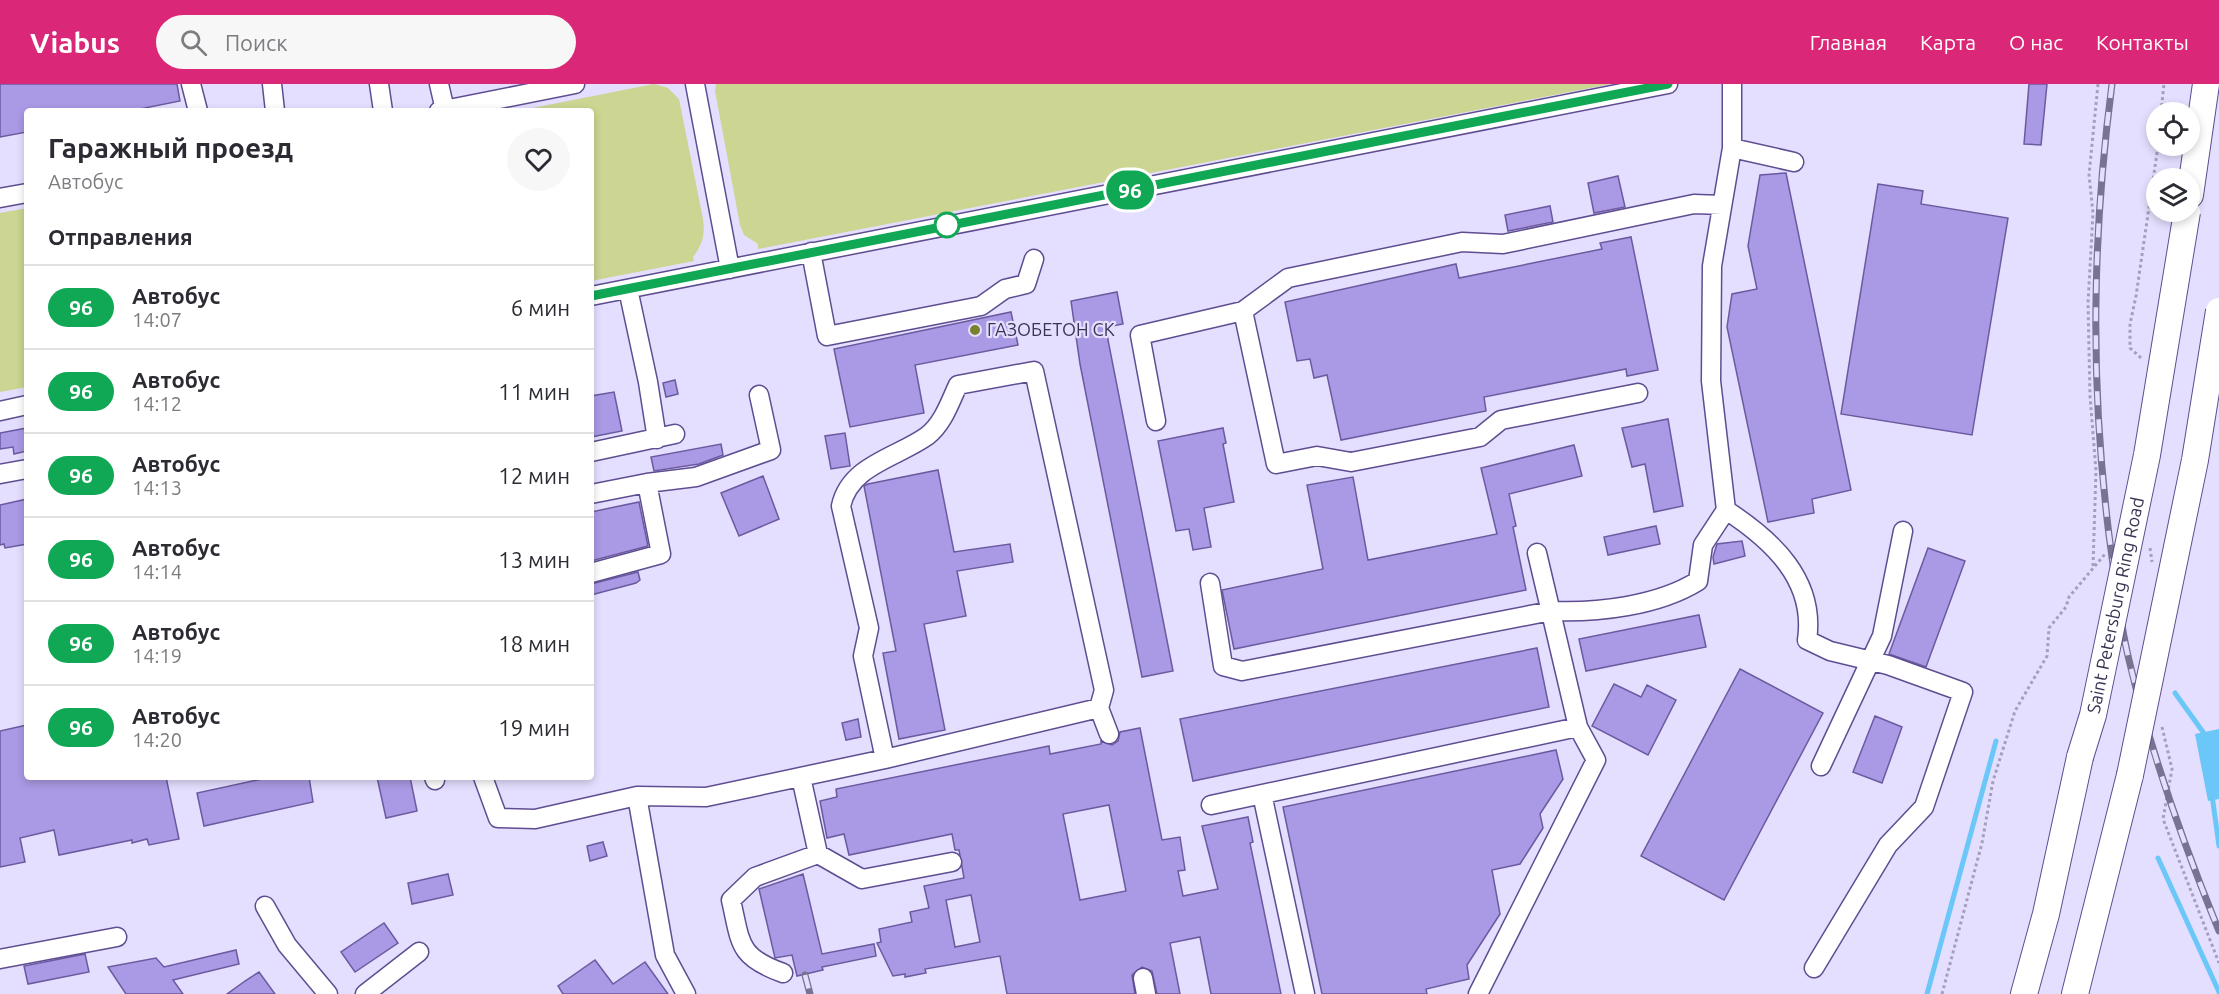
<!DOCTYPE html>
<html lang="ru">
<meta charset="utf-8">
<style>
body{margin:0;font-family:Ubuntu,sans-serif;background:#f7f7f7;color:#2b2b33;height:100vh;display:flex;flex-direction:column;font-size:22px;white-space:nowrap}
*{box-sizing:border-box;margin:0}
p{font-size:20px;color:#7c7c81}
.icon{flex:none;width:33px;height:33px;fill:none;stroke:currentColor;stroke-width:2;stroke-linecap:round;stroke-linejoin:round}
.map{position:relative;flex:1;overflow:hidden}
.side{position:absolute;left:24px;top:24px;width:570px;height:672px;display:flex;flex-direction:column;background:#fff;border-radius:6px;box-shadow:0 3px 9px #0003}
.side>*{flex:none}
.badge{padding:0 12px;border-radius:20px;font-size:21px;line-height:39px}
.buttons{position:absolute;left:2146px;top:18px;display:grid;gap:12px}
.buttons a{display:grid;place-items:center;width:54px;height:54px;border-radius:50%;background:#fff;box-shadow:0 3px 9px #0003;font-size:30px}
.map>.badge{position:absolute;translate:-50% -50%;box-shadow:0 0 0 3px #fff}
h2{padding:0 24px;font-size:22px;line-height:54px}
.round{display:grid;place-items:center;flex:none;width:63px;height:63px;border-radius:32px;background:#f7f7f7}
.overview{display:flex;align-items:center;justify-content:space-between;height:102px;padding:0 24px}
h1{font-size:28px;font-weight:700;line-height:45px}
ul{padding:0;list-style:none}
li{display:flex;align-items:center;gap:18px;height:84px;padding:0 24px;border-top:2px solid #e1e1e2}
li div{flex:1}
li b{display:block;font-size:22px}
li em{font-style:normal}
li .badge{min-width:66px;font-weight:700;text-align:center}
header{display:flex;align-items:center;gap:36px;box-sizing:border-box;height:84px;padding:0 30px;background:#db2777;color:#fff}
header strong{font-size:28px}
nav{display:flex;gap:33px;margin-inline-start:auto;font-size:21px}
.search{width:420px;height:54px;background:#f7f7f7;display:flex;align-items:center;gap:15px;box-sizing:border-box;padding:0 21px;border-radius:33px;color:#7c7c81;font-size:22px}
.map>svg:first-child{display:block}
.green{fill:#ccd591}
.water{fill:#6bc7f8}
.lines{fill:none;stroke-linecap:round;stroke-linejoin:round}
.stream{stroke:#6bc7f8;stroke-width:5}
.building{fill:#aa99e4;stroke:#6c5aa0;stroke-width:1.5;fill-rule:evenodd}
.minor-casing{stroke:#5f4d91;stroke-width:21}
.highway-casing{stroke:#5f4d91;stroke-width:28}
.path{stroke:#a59fbe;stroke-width:3;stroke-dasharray:3 3;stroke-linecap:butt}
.minor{stroke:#fff;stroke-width:18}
.highway{stroke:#fff;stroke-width:26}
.rail-casing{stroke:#797291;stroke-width:7}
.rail{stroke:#e4dffe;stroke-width:4.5;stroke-dasharray:14;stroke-linecap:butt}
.highway-bridge-casing{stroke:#5f4d91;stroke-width:28;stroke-linecap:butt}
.highway-bridge{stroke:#fff;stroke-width:26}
.line-casing{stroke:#fff;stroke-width:14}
.line{stroke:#10a855;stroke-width:9}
.stop-dot{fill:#fff;stroke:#10a855;stroke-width:3}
.poi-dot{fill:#7a812c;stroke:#e4dffe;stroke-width:2}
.labels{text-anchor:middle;stroke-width:4.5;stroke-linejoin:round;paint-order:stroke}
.poi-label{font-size:18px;fill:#3b3353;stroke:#e4dffe;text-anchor:start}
.street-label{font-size:18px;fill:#3b3353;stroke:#e4dffe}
</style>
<header>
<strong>Viabus</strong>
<div class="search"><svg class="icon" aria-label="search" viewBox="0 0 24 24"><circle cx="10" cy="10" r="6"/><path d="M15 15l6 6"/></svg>Поиск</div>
<nav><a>Главная</a><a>Карта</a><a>О нас</a><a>Контакты</a></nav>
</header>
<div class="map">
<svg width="2219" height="910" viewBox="0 0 2219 910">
<rect width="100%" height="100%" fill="#e4dffe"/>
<path class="green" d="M654,0l14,4 11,11 24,120c2,16 0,25 -10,38l1,4 -103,20v-170h-74z
M716,0h895l-853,165v-5l-14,-9 -4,-10 -25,-134z
M27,124v179l-27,5v-179z"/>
<path class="water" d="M2219,645v70l-11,2 -13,-67z"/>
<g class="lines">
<path class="stream" d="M2175,609l28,39 1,6
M2212,711l7,51
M2158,774l61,134
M1927,910l69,-253"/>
</g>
<path class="building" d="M0,0h177l3,17 -50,10h-103v21l-27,5z
M2029,0h18l-6,61 -17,-1z
M1786,89l65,317 -39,9 2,14 -46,9 -41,-195 5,-33 25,-5 -9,-43 12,-71z
M1618,92l7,31 -31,6 -6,-30z
M1878,100l45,7 -2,13 87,14 -36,217 -131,-21z
M1550,122l3,16 -45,9 -3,-16z
M1631,153l27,133 -31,6 -1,-7 -142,28 2,14 -145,29 -14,-65 -13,3 -4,-19 -13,2 -12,-59 171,-38 3,14 143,-29 -2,-6z
M1117,208l6,32 -16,3 1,13 65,331 -31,6 -62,-313 -9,-63z
M1011,228l7,33 -103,20 9,48 -74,14 -16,-78z
M675,296l3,14 -12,3 -3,-14z
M614,308l8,39 -31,6v-41z
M1668,335l15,87 -29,6 -9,-48 -13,3 -10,-39z
M27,344v23l-13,3 -1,-7 -13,2v-16z
M1223,344l3,15 -3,1 11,58 -30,6 7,39 -18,3 -4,-21 -13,2 -18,-90z
M845,349l5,33 -19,3 -6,-33z
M721,360l2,11 -24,9 -45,7 -3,-14z
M1574,361l8,31 -73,18 7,32 -3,1 13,63 -292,59 -12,-59 101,-21 -16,-84 46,-8 15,83 129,-26 -16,-66z
M938,386l16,82 56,-8 3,18 -56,9 9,45 -42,8 21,106 -46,9 -16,-86 13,-2 -32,-165 4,-2z
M763,392l16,43 -40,17 -18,-43z
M27,415v45l-22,4 -1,-4 -4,1v-40z
M639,418l9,44 -57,15v-49z
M1656,442l4,18 -52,11 -4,-18z
M1742,457l3,15 -31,8 -1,-7 4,-13z
M1928,464l37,13 -39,106 -37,-13z
M638,488l2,8 -4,3 -45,12v-11z
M1699,531l7,32 -120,24 -7,-32z
M1537,564l12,59 -356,74 -13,-62z
M1740,585l83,44 -99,187 -83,-44z
M1614,600l27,13 6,-12 29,15 -28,55 -56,-29z
M1875,632l27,11 -20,56 -29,-11z
M858,635l3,18 -15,3 -4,-17z
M27,641v52h139l13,62 -30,6 -2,-6 -15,4v-3l-73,15 -5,-25 -34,8 5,24 -25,5v-136z
M1140,644l22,112 18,-3 5,33 -7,1 5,25 35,-7 -16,-63 46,-9 5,25 -3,1 31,151h-70l-11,-57 -30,6 10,51h-23l-5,-23 -10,-4 -10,8 3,19h-128l-7,-38 -75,13 1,4 -21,4v-3l-12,2 -16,-33 4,-1 -2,-13 33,-7 -2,-10 19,-4 -5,-22 40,-8 -5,-28h-4l-3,-16 -103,21 -5,-21 -17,4 -7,-37 17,-4 -1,-8 213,-43 1,8 51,-10v-3l11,4 6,-4 2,-9zM1109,721l17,86 -46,9 -17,-86zM971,811l9,47 -25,5 -9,-47z
M1556,666l7,29 -23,35 3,14 -23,36 -28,6 8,44 -33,51 2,14 -43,10 1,5h-105l-39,-187z
M271,693h38l4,25 -109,24 -7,-33z
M377,693h33l7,34 -31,7z
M603,758l4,14 -17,5 -3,-15z
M448,790l5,21 -41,9 -4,-21z
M803,790l19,80 52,-10 2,12 -54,11 1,3 -26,6 -5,-21 -17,3 -16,-69z
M384,839l14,20 -43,29 -14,-20z
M236,866l3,14 -66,16 10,14h-57l-18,-27 48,-9 8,9z
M85,870l4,18 -61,12 -4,-18z
M595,876l18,24 32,-22 23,32h-105l-5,-8z
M259,888l16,22h-48l18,-13z"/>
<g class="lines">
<defs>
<path id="minor" d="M191,0l7,27
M272,0l3,27
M379,0l4,27
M439,0l6,26
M695,0l35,185
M439,27l136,-27
M1732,64l62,14
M0,114l27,-5
M811,168l16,84 154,-30 24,-17 21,-5 8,-25
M628,205l20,93 9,57
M591,212l1077,-212
M1243,227l33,153 41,-8 34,6 129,-25 21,-17 137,-27
M0,327l27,-6
M1156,337l-16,-86 103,-24 45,-33 174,-36 41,2 191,-40 28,1
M591,368l84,-18
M0,390l27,-5
M647,399l49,-6 75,-27 -12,-55
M591,410l56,-11 14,71 -70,19
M1726,426c46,30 90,70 81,130l23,11 58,14 75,27 -39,115 -36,38 -74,123
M1210,499l13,83 19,5 309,-60c46,2 107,-5 147,-30l5,-36 23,-35 -15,-129 1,-115 20,-118v-64
M1099,624l10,26
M1821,682l61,-130 21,-105
M434,693l1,3
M483,693l15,41 37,1 102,-23 69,1 179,-38 214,-51 5,-18 -70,-319 -76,14c-8,17 -15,39 -31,51 -31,22 -77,29 -86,70l28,122 -6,28 22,103
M801,693l17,77 44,25 90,-17
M1262,710l43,200
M637,712l28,159 21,39
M1211,721l367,-78
M265,822l22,39 41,49
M0,875l117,-22
M783,889c-45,-16 -42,-29 -52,-73l24,-23 63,-23
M1143,894l3,16
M365,910l54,-42
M1478,910l118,-234 -18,-33 -41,-174"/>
<path id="highway" d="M2190,111l16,-111
M2024,910l22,-80 34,-157
M2075,910l55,-219"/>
</defs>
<use href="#minor" class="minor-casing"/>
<use href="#highway" class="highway-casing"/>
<path class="path" d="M2161,28l3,-28
M2141,274l-11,-10v-24l6,-28 22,-150
M2150,464l2,14
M2093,482l3,-95 -6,-75 -2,-93 5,-90 -4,-38 9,-91
M2162,643l10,42 -9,50 56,144
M1942,910l40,-151 11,-62 22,-70 32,-55 2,-28 17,-21 3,-10 36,-43"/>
<use href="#minor" class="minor"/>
<use href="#highway" class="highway"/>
<defs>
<path id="rail" d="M2112,0c-20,153 -22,298 -3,451 6,42 10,84 20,125 22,93 54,183 90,271
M805,891l5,19"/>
</defs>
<use href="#rail" class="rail-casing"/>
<use href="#rail" class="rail"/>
<defs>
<g id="highway-bridge">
<path id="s1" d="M2080,673l13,-42 54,-260 40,-243"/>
<path d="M2130,691l65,-315 24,-149"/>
</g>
</defs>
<use href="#highway-bridge" class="highway-bridge-casing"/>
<use href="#highway-bridge" class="highway-bridge"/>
</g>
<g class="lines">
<defs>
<path id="line" d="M591,212l1077,-212"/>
</defs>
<use href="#line" class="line-casing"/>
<use href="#line" class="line"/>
</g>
<circle class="stop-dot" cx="947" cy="141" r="12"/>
<circle class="poi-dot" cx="975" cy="246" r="6"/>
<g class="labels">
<g class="poi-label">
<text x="987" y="252">ГАЗОБЕТОН СК</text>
</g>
<g class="street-label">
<text dy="6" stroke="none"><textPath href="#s1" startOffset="156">Saint Petersburg Ring Road</textPath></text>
</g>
</g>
</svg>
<div class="buttons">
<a><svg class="icon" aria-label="locate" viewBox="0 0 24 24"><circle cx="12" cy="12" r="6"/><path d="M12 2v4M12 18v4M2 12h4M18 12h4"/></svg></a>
<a><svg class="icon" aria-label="layers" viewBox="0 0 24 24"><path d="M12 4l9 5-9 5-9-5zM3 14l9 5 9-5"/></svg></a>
</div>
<b class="badge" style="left:1130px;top:106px;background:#10a855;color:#fff">96</b>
<section class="side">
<div class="overview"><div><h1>Гаражный проезд</h1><p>Автобус</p></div><a class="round"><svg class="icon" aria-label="heart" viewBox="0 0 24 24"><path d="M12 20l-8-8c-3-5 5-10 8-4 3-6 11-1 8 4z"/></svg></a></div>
<h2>Отправления</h2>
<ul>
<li><span class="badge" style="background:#10a855;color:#fff">96</span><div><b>Автобус</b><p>14:07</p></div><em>6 мин</em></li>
<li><span class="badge" style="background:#10a855;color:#fff">96</span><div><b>Автобус</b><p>14:12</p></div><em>11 мин</em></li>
<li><span class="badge" style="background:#10a855;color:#fff">96</span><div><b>Автобус</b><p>14:13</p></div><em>12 мин</em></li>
<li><span class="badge" style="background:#10a855;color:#fff">96</span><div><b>Автобус</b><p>14:14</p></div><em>13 мин</em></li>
<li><span class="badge" style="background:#10a855;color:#fff">96</span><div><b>Автобус</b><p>14:19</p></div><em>18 мин</em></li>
<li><span class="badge" style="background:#10a855;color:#fff">96</span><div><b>Автобус</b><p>14:20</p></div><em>19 мин</em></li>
</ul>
</section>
</div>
